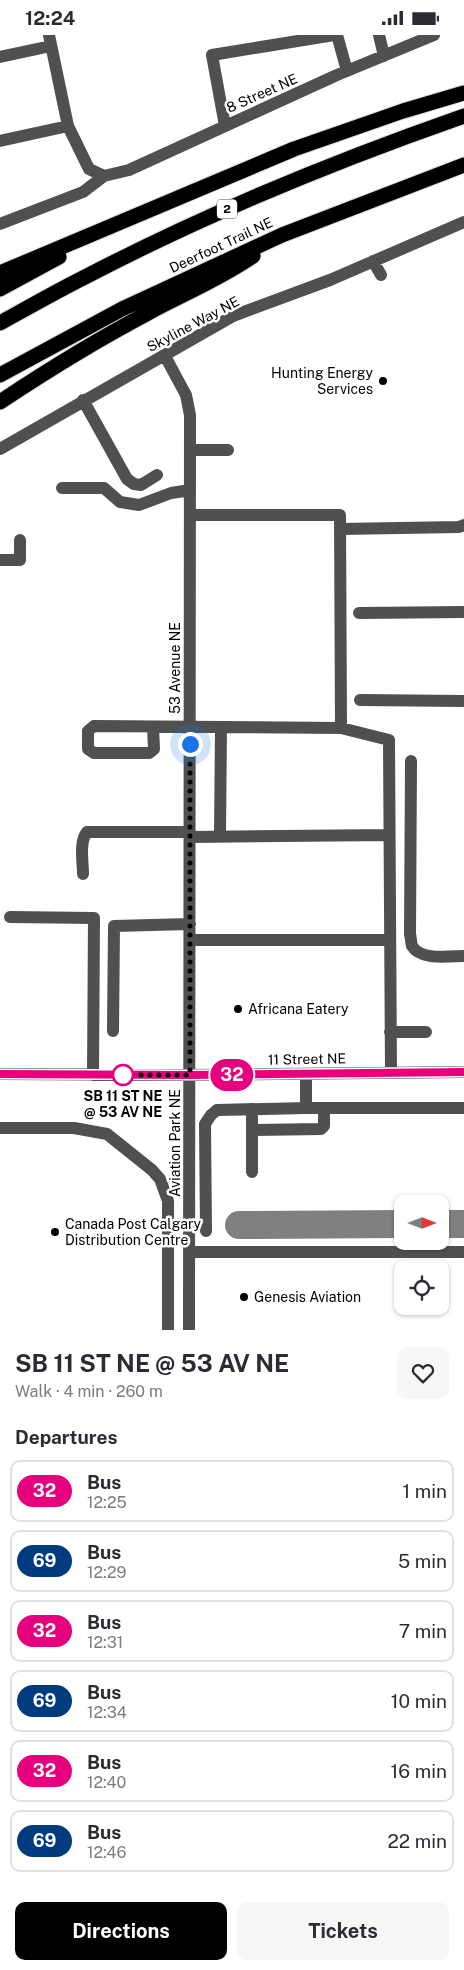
<!DOCTYPE html>
<meta charset="utf-8">
<style>
body{margin:0;font-family:"Public Sans",sans-serif;background:#f7f7f7;color:#2b2b33;height:100vh;display:flex;flex-direction:column;font-size:19px;white-space:nowrap}
*{box-sizing:border-box;margin:0}
p{font-size:16px;color:#7c7c81}
.icon{flex:none;width:28px;height:28px;fill:none;stroke:currentColor;stroke-width:2;stroke-linecap:round;stroke-linejoin:round}
.map{position:relative;height:1295px;overflow:hidden}
.panel{display:flex;flex-direction:column;background:#fff;flex:1}
.panel>*{flex:none}
.badge{padding:0 10px;border-radius:16px;font-size:18px;line-height:32px}
.needle{width:32px;rotate:90deg}
.buttons{position:absolute;left:394px;top:1160px;display:grid;gap:10px}
.buttons a{display:grid;place-items:center;width:55px;height:55px;border-radius:10px;background:#fff;box-shadow:0 1px 4px #0004;font-size:25px}
.you{position:absolute;width:25px;height:25px;margin:-12px;border:4px solid #fff;border-radius:50%;background:#1a73e8;box-shadow:0 0 0 8px #1a73e833}
.map>.badge{position:absolute;translate:-50% -50%;box-shadow:0 0 0 2px #fff}
h2{padding:0 15px;font-size:19px;line-height:45px}
.round{display:grid;place-items:center;flex:none;width:52px;height:52px;border-radius:10px;background:#f7f7f7}
.overview{display:flex;align-items:center;justify-content:space-between;height:85px;padding:0 15px}
h1{font-size:24px;font-weight:700;line-height:38px}
.action{display:flex;gap:10px;margin-top:auto;padding:10px 15px}
.action a{flex:1;height:58px;border-radius:10px;background:#000;color:#fff;font-size:20px;font-weight:700;line-height:58px;text-align:center}
.action a+a{background:#f7f7f7;color:#2b2b33}
ul{padding:0;list-style:none}
li{display:flex;align-items:center;gap:15px;height:62px;margin:0 10px 8px;padding:0 5px;border:2px solid #e1e1e2;border-radius:10px}
li div{flex:1}
li b{display:block;font-size:19px}
li em{font-style:normal}
li .badge{min-width:55px;font-weight:700;text-align:center}
.status{display:flex;justify-content:space-between;align-items:center;height:35px;padding:0 25px;background:#fff;direction:ltr}
.status svg{height:14px;fill:currentColor}
.map>svg:first-child{display:block}
.lines{fill:none;stroke-linecap:round;stroke-linejoin:round}
.taxiway{stroke:#808080;stroke-width:28}
.highway-casing{stroke:#dbdbdb;stroke-width:17}
.minor{stroke:#505050;stroke-width:12}
.highway{stroke:#000;stroke-width:15}
.line-casing{stroke:#fff;stroke-width:11}
.line{stroke:#e6007e;stroke-width:8}
.walk{stroke:#000;stroke-width:5;stroke-dasharray:0 9}
.poi-dot{fill:#000;stroke:#fff;stroke-width:2}
.stop-dot{fill:#fff;stroke:#e6007e;stroke-width:2.5}
.labels{text-anchor:middle;stroke-width:5;stroke-linejoin:round;paint-order:stroke}
.shield{fill:#fff;stroke:#4c4c4c;stroke-width:1}
.shield-label{font-size:12px;font-weight:bold;fill:#000}
.street-label{font-size:14px;fill:#000;stroke:#fff}
.poi-label{font-size:14px;fill:#000;stroke:#fff;text-anchor:start}
.stop-label{font-size:14px;font-weight:bold;fill:#000;stroke:#fff}
</style>
<div class="status"><b>12:24</b><svg viewBox="0 0 49 12"><path d="M0 12V9h3v3zM5 12V6h3v6zM10 12V3h3v9zM15 12V0h3v12zM26 1h20v11H26zM47 4h2v5h-2z"/></svg></div>
<div class="map">
<svg width="464" height="1295" viewBox="0 0 464 1295">
<rect width="100%" height="100%" fill="#fff"/>
<g class="lines">
<path class="taxiway" d="M440,1189h24
M239,1190l163,-1"/>
<defs>
<path id="highway" d="M0,238l294,-124 109,-38 61,-18
M0,254l59,-32
M0,288c29,-16 57,-32 87,-47 121,-63 248,-115 377,-160
M0,340l122,-66 160,-74 182,-70
M0,367c48,-32 97,-62 148,-89 35,-19 72,-34 105,-57"/>
</defs>
<use href="#highway" class="highway-casing"/>
<path class="minor" d="M49,0l19,91 21,43 15,7
M337,0l10,36
M379,0l5,21
M0,22l51,-11
M225,91l-13,-71 122,-20
M0,106l68,-15
M0,189l83,-32 21,-16 25,-6 208,-95 97,-40
M373,226l8,14
M165,321l21,39 4,20 -1,915
M83,365l44,79 7,5 7,1 16,-10
M0,414l233,-133 97,-36 134,-58
M190,415h38
M62,453h42l16,14 19,3 32,-12 19,-3
M191,480h149l1,213
M340,494l119,-2 5,-2
M0,525h20v-20
M359,578l105,-1
M360,665l104,1
M153,692l1,22 -5,4h-55l-6,-4v-18l6,-5 247,2 48,12 2,333
M411,726l-1,173c1,4 1,9 2,12 9,15 38,10 52,10
M220,801l1,-109
M190,802l199,-2
M83,839c0,-13 -4,-32 4,-42h103
M10,882l84,1 -1,157
M190,905h200
M113,996l1,-105 76,-2
M390,997h36
M0,1039l190,1 274,-3
M306,1039v34h158
M252,1074v63
M0,1093h74l33,6 45,36 8,9 8,22v129
M252,1095l69,-1 3,-3v-18
M206,1196l-1,-107 6,-9 6,-5 89,-2
M190,1217h274"/>
<use href="#highway" class="highway"/>
</g>
<g class="lines">
<defs>
<path id="line" d="M0,1039l190,1 274,-3"/>
</defs>
<use href="#line" class="line-casing"/>
<use href="#line" class="line"/>
<path class="walk" d="M123,1040h67v-331"/>
</g>
<g class="poi-dot">
<circle cx="383" cy="346" r="5"/>
<circle cx="238" cy="974" r="5"/>
<circle cx="55" cy="1197" r="5"/>
<circle cx="244" cy="1262" r="5"/>
</g>
<circle class="stop-dot" cx="123" cy="1040" r="10"/>
<g class="labels">
<rect class="shield" x="217" y="164.5" width="20" height="19" rx="4"/>
<g class="shield-label">
<text x="227" y="178">2</text>
</g>
<g class="street-label">
<text transform="translate(262 58) rotate(-24)" y="5">8 Street NE</text>
<text transform="translate(221 210) rotate(-25)" y="5">Deerfoot Trail NE</text>
<text transform="translate(193 289) rotate(-28)" y="5">Skyline Way NE</text>
<text transform="translate(175 633) rotate(-90)" y="5">53 Avenue NE</text>
<text transform="translate(307 1024) rotate(-1)" y="5">11 Street NE</text>
<text transform="translate(175 1108) rotate(-90)" y="5">Aviation Park NE</text>
</g>
<g class="poi-label">
<text x="373" y="343" text-anchor="end">Hunting Energy<tspan x="373" dy="16">Services</tspan></text>
<text x="248" y="979">Africana Eatery</text>
<text x="65" y="1194">Canada Post Calgary<tspan x="65" dy="16">Distribution Centre</tspan></text>
<text x="254" y="1267">Genesis Aviation</text>
</g>
<g class="stop-label">
<text x="123" y="1066">SB 11 ST NE<tspan x="123" dy="16">@ 53 AV NE</tspan></text>
</g>
</g>
</svg>
<div class="buttons">
<a><svg class="needle" viewBox="-14 -14 28 28"><path d="M0-13l5 13h-10z" fill="#e53935"/><path d="M0 13l5-13h-10z" fill="#7c7c81"/></svg></a>
<a><svg class="icon" aria-label="locate" viewBox="0 0 24 24"><circle cx="12" cy="12" r="6"/><path d="M12 2v4M12 18v4M2 12h4M18 12h4"/></svg></a>
</div>
<div class="you" style="left:190px;top:709px"></div>
<b class="badge" style="left:232px;top:1040px;background:#e6007e;color:#fff">32</b>
</div>
<section class="panel">
<div class="overview"><div><h1>SB 11 ST NE @ 53 AV NE</h1><p>Walk · 4 min · 260 m</p></div><a class="round"><svg class="icon" aria-label="heart" viewBox="0 0 24 24"><path d="M12 20l-8-8c-3-5 5-10 8-4 3-6 11-1 8 4z"/></svg></a></div>
<h2>Departures</h2>
<ul>
<li><span class="badge" style="background:#e6007e;color:#fff">32</span><div><b>Bus</b><p>12:25</p></div><em>1 min</em></li>
<li><span class="badge" style="background:#003b80;color:#fff">69</span><div><b>Bus</b><p>12:29</p></div><em>5 min</em></li>
<li><span class="badge" style="background:#e6007e;color:#fff">32</span><div><b>Bus</b><p>12:31</p></div><em>7 min</em></li>
<li><span class="badge" style="background:#003b80;color:#fff">69</span><div><b>Bus</b><p>12:34</p></div><em>10 min</em></li>
<li><span class="badge" style="background:#e6007e;color:#fff">32</span><div><b>Bus</b><p>12:40</p></div><em>16 min</em></li>
<li><span class="badge" style="background:#003b80;color:#fff">69</span><div><b>Bus</b><p>12:46</p></div><em>22 min</em></li>
</ul>
<div class="action"><a>Directions</a><a>Tickets</a></div>
</section>
